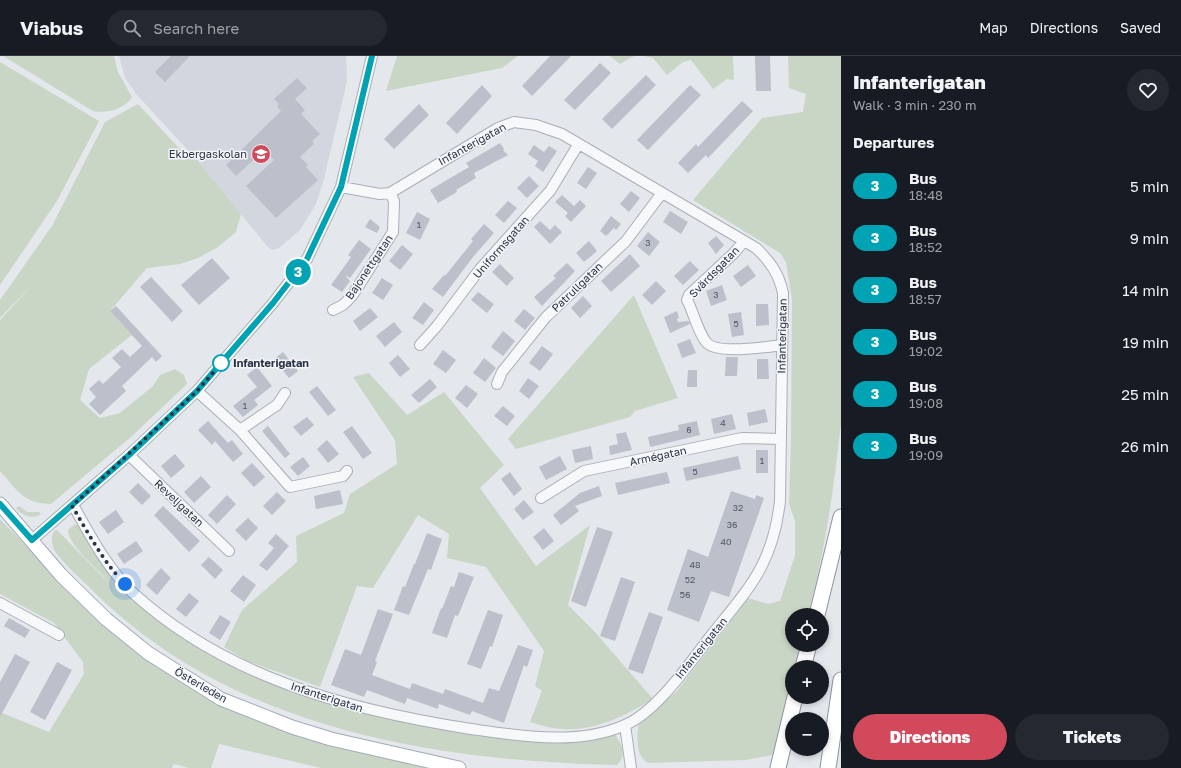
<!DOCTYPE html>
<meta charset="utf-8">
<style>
body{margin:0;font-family:"Golos Text",sans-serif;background:#242831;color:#f1f3f6;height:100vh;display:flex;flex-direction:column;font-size:15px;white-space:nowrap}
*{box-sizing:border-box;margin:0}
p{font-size:13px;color:#9ea1a6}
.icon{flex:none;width:22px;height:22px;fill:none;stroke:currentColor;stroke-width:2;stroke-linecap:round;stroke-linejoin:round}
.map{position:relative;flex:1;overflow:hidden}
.sheet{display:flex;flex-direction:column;background:#171b24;width:340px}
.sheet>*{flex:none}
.badge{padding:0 8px;border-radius:13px;font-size:14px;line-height:26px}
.controls{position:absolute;left:785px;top:552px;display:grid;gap:8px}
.controls a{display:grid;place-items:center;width:44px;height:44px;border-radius:50%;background:#171b24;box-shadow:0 2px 6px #0003;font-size:20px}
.you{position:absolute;width:20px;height:20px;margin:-10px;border:3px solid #fff;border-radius:50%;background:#1a73e8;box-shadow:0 0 0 6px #1a73e833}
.map>.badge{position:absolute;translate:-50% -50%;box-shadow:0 0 0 2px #fff}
h2{padding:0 12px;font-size:15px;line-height:36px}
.round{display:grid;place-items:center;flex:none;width:42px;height:42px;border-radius:21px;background:#242831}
.summary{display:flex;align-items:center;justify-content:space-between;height:68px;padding:0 12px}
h1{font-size:19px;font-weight:800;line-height:30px}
.cta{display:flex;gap:8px;margin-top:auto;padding:8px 12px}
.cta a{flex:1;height:46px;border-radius:24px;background:#d1495b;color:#fff;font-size:16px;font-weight:800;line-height:46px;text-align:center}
.cta a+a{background:#242831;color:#f1f3f6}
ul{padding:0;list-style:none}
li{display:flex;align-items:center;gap:12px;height:52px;padding:0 12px}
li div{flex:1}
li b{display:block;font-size:15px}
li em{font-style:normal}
li .badge{min-width:44px;font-weight:700;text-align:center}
header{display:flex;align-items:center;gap:24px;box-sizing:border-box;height:56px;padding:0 20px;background:#171b24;border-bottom:1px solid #363941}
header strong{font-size:19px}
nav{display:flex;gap:22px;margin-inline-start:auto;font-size:14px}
.search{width:280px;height:36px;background:#242831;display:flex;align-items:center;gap:10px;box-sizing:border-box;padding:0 14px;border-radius:22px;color:#9ea1a6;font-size:15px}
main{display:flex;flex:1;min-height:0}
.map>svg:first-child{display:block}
.built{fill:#d2d6de}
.green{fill:#c9d6c5}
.building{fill:#bbc0ca}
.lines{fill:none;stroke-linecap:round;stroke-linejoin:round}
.minor-casing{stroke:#a9aeb7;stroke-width:12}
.major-casing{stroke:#a3abb8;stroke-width:15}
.highway-casing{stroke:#8b94a3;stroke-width:17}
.minor{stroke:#f7f8fa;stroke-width:10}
.major{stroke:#fff;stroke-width:13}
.highway{stroke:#fff;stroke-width:15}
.line-casing{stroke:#fff;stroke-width:9}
.line{stroke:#00a3b4;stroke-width:6}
.walk{stroke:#2b3445;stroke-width:4;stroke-dasharray:0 7.2}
.stop-dot{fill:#fff;stroke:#00a3b4;stroke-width:2}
.labels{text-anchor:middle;stroke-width:3;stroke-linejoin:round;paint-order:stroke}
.number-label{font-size:9px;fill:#4f5766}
.street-label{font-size:11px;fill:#2b3445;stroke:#f4f6f9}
.poi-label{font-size:11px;fill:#2b3445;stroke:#f4f6f9;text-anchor:end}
.stop-label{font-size:11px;font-weight:bold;fill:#2b3445;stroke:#f4f6f9;text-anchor:start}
</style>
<header>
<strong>Viabus</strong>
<div class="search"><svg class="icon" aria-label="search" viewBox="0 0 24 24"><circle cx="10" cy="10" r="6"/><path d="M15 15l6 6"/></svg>Search here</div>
<nav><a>Map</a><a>Directions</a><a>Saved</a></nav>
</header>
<main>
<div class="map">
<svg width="841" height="712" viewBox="0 0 841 712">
<rect width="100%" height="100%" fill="#e4e7ec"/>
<path class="built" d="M119,0h227l1,25 -23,98 -8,25 -16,26 -21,18 -7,2 -5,-4 -70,-86 -60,-65 -12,-17z"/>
<path class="green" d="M3,0h111l4,16 14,25c-7,12 -26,17 -39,14z
M397,0h121l-16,12 -116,23z
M610,0h24l-14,8z
M645,0h88l1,24 -7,-1 -14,10 -22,-29 -8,2 -16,13 -14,-17z
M788,0h53v367c-7,65 -16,129 -33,192h-16v30h8l-5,22h-3c0,29 -9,61 -20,88l-26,5 -98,3c-12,-6 -11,-24 -10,-37l9,-10 30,-25 71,-93 20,6 12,-3 15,-46v-34l-6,-17 2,-63 1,-142 -6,-37 -6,-9 -87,-53 69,-82 41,-6 3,-18 -17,-6z
M0,6l99,59 -42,80 -57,84z
M138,48l51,55 8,1 44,54 -5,18 -18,15 -20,11 -18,6 -33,4 -37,43 22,24 -43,34 -9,31 20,18 20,-5 33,-27 7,-11 15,-6 9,6 3,9 -55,52 -81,68c-27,0 -34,-14 -51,-33v-151l35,-38 -35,36v-18l52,-74 53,-104z
M634,239l44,103 -43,13 -5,6 -114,32 -8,-10z
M369,317l38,42 37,-23 60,73 -24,23 56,78 54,-41 -22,80 26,26 59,68c-27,16 -56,32 -90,30 -11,0 -22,-4 -33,-7l12,-31 -7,-5 9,-35 -58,-84 -39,-9 2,-24 -31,-19 -45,73 -16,-2 -37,101 -73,-26 -23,-14 18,-37 55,-48 -1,-26 48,-23 6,-19 47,-30 -2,-24 -42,-63z
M19,450l8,6h12l2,2c-9,6 -18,2 -25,-6z
M0,463l44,45 113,102 41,26 45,22 131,41 57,13h-110l-102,-24 -8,24h-22l-15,-4 -2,4h-172v-56l49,20 35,-58 -1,-12 -29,-39 -54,-29z
M75,468l8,4 22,39 67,60 159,75 31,11 108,20 86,9 33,-1 25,-7c8,9 13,22 3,31 -187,-4 -390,-38 -527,-177 -12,-12 -26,-24 -36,-38 -2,-8 -4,-14 1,-20h2l52,53c-9,-13 -41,-37 -41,-53z"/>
<path class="building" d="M171,0h19l-25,26 -10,-10z
M550,0h21l-39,40 -10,-10z
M755,0h15l1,35h-15z
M600,7l11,10 -36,37 -11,-10z
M646,19l10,10 -44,44 -10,-10z
M297,22l10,10 -12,11 10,11 -4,4 19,20 -8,7 2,3 -14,13 8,8 -2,2 12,13 -42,38 -30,-32 28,-26 -10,-10 -28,26 -10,-11 55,-54 -4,-5 2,-2 -5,-5z
M482,29l10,11 -35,38 -11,-11z
M690,29l11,10 -53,55 -11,-10z
M742,45l11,10 -45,47 -2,-3 -18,18 -10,-10 18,-19 2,3z
M419,48l10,11 -35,34 -10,-10z
M500,87l4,6 -1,1 5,5 -34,18 2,5 -20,12 1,2 -19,11 -8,-13 39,-23 -3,-4z
M534,89l10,7 5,-6 8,5 -14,21 -8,-6 3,-5 -10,-7z
M588,111l9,6 -11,16 -9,-6z
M529,120l10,10 -12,12 -10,-10z
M631,135l9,7 -11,14 -9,-8z
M562,139l12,11 6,-6 6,6 -15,16 -6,-6 3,-3 -13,-11z
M508,145l9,7 -13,15 -9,-8z
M670,155l18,11 -7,12 -18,-12z
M417,156l13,7 -10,21 -14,-7z
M611,160l10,8 -5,6 -2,-2 -8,8 -6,-5z
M370,163l10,8 -3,6 -12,-6z
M540,165l10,9 5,-5 7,7 -12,12 -16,-17z
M484,168l10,9 -21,24 -30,40 -11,-8 12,-14 1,1 28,-35 -2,-2z
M648,176l12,10 -11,14 -12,-10z
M716,180l8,9 -8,9 -8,-11z
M359,184l12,9 -21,29 -5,-3 5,6 -8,11 -11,-7 20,-28 -3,-2z
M589,185l8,10 -13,11 -8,-9z
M402,189l11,9 -13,16 -11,-9z
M630,198l10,12 -29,26 -10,-11z
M212,202l18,20 -31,27 -18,-20z
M690,205l9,9 -16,15 -9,-9z
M567,207l8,8 -33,35 -8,-9 22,-19 -3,-2z
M500,208l14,14 -7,8 -15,-14z
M748,209l8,11 -15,11 -8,-11z
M151,221l32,34 -11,11 -32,-35z
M382,222l11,7 -10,15 -11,-7z
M656,225l10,10 -14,14 -10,-10z
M722,229l5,15 -16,6 -5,-15z
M478,236l16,12 -7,9 -16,-13z
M583,240l9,10 -12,12 -9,-10z
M424,246l10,8 -11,15 -11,-7z
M756,248h12l1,21 -13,1z
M116,250l46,50 -6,6 -4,-5 -30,29 4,5 -26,24 -11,-11 7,-7 -7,-8 10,-9 4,4 18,-17 -9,-9 10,-9 8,8 12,-11 -32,-35z
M370,252l8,9 -18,14 -7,-10z
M524,253l11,9 -10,12 -11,-9z
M677,255l2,7 -2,1 1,3 11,-1 1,3 -20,9 -6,-16z
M741,256l3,23 -12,2 -4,-23z
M394,266l8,10 -17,15 -9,-11z
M503,275l12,10 -12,15 -12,-9z
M690,283l6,14 -14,5 -5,-14z
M542,290l11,8 -13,17 -11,-8z
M443,294l13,10 -10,13 -13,-9z
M283,296l15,19 -9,7 -15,-19z
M398,299l12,14 -10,8 -11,-14z
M726,301h12l-1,19h-12z
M484,302l12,10 -11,14 -12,-9z
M757,303h11l1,20h-12z
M257,311l15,19 -18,14 4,5 -15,12 -10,-11 24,-19 -10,-12z
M688,314h9v17h-10z
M528,322l11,8 -10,13 -10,-8z
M430,323l7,8 -18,16 -8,-8z
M466,329l12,9 -11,14 -12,-10z
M317,330l19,24 -8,6 -19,-24z
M503,350l12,10 -8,10 -13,-10z
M765,353l3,13 -19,4 -2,-13z
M732,358l4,15 -22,5 -3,-15z
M307,361l7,8 -13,11 -8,-9z
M208,365l20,22 4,-3 11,14 -10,8 -18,-21 -3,4 -14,-15z
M697,365l3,14 -50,12 -2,-10 31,-7 -1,-5z
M268,370l22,28 -5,4 -23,-27z
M352,370l20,27 -9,6 -20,-27z
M626,376l6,18 -22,5 -1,-9 9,-2 -2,-10z
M327,384l12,14 -11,9 -11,-14z
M591,390l2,13 -18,4 -3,-13z
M756,394h12v23h-12z
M175,398l10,12 -14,12 -10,-12z
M560,400l7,13 -21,11 -7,-13z
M738,400l3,13 -55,12 -3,-13z
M303,401l7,9 -12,10 -8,-9z
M252,407l13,14 -11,10 -13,-14z
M510,416l12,17 -8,7 -13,-17z
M667,416l3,11 -52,12 -3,-12z
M201,420l10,11 -17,16 -10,-11z
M138,427l13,13 -9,9 -13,-13z
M599,430l3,10 -27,10 4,5 -18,14 -8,-10 27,-22z
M340,434l3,14 -27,5 -2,-13z
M731,435l24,8 1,-4 8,3 -35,99 -18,-6 -12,31 -32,-12 21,-61 20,8z
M277,436l9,9 -14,14 -9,-9z
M227,439l9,9 -19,20 -9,-9z
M524,444l10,12 -11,8 -9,-11z
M163,450l37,35 -11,11 -35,-37z
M116,454l8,12 -16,12 -9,-12z
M248,462l10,10 -12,13 -11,-11z
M597,471l16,5 -27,75 -15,-6z
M544,472l10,13 -11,9 -10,-13z
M427,477l15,6 -11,31 -3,-1 -19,46 -15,-5 9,-24 2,1 9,-23h1z
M276,478l13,12 -22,25 -8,-6 15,-17 -6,-5z
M136,485l7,10 -19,13 -7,-10z
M209,501l14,13 -8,9 -14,-14z
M161,512l10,10 -14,17 -11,-10z
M459,516l15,5 -16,39 -3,-1 -8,23 -15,-5 9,-25 1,1 9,-23 3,1z
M243,519l13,10 -12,17 -14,-11z
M621,521l14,5 -20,59 -15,-5z
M189,537l10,8 -13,16 -10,-8z
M378,553l15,5 -18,47 2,1 -5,13 38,14 2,-6 31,11 2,-5 38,14 6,-15 10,3 19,-46 15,5 -6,17 -3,-2 -20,58 -32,-12 -2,4 -31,-11 -1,5 -31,-11 -2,6 -38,-14 -3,7 -33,-12 14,-36 16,6z
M488,554l15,5 -11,32 -2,-1 -9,23 -14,-5z
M649,556l14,5 -20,57 -15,-5z
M220,559l11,7 -11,18 -11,-7z
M9,562l21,12 -5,8 -21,-12z
M15,598l15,8 -30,55v-35z
M57,606l15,8 -27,50 -15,-8z"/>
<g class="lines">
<defs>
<path id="minor" d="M744,185l-9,11 -46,43 -2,5c7,13 10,30 19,42 10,13 61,5 76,3
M333,254l10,-5 9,-9 41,-64 1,-31 -4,-8
M420,289l17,-19 43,-57 70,-78 28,-46
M497,328l5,-12 44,-55 80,-76 36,-48
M197,335l43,39 50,57 53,-11 4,-5
M240,374l37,-25 8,-12
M129,399l100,96
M541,442l43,-27 158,-33 39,1
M73,449c17,30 34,63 59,87 94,86 217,118 339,137 50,7 107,17 154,-4 33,-14 66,-64 88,-92 38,-47 60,-70 67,-132l3,-208c-4,-19 -13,-32 -27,-45l-194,-114 -26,-9 -22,-3 -16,6 -108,65 -10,1 -39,-7
M32,484l97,-85 68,-64 76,-88 34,-44 34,-72 31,-131
M0,547l59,32
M625,669l6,43"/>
<path id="major" d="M0,448l61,71 45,44 42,34 73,46 71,28 39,12 128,29"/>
<path id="highway" d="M817,559l24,-98
M803,611l6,-22
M778,712l17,-71
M828,712l13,-88"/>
</defs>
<use href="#minor" class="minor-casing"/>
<use href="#major" class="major-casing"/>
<use href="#highway" class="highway-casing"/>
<use href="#minor" class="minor"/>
<use href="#major" class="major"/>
<use href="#highway" class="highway"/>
</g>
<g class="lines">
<defs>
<path id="line" d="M0,448l32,36 97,-85 68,-64 76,-88 34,-44 34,-72 31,-131"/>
</defs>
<use href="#line" class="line-casing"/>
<use href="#line" class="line"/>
<path class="walk" d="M125,528c-22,-22 -37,-52 -53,-78l125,-115 29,-33 -5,5"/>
</g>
<defs>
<symbol id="school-disc" viewBox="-11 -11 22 22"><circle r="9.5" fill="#d1495b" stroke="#f4f6f9"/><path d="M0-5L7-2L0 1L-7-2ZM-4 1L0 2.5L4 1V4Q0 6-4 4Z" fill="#fff"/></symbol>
</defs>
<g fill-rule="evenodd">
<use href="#school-disc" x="250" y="87" width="22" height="22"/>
</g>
<circle class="stop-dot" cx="221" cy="307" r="8"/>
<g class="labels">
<g class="number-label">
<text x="419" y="172">1</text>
<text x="648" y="190">3</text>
<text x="716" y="242">3</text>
<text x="736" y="271">5</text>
<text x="245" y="353">1</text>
<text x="723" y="370">4</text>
<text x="689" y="377">6</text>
<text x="762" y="408">1</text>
<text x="695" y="419">5</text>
<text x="738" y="455">32</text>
<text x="732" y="472">36</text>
<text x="726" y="489">40</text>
<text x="695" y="512">48</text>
<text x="690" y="527">52</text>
<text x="685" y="542">56</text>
</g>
<g class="street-label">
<text transform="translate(472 88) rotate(-29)" y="4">Infanterigatan</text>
<text transform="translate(501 191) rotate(-49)" y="4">Uniformsgatan</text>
<text transform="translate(369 211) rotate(-56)" y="4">Bajonettgatan</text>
<text transform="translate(714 216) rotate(-46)" y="4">Svärdsgatan</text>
<text transform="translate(577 231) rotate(-44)" y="4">Patrullgatan</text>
<text transform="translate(782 280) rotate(-89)" y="4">Infanterigatan</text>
<text transform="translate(658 400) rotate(-12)" y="4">Armégatan</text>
<text transform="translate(179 447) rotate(43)" y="4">Reveljgatan</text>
<text transform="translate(701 592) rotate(-51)" y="4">Infanterigatan</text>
<text transform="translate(201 629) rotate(30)" y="4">Österleden</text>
<text transform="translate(327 641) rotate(18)" y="4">Infanterigatan</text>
</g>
<g class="poi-label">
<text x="247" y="102">Ekbergaskolan</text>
</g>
<g class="stop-label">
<text x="233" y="311">Infanterigatan</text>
</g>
</g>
</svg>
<div class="controls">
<a><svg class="icon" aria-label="locate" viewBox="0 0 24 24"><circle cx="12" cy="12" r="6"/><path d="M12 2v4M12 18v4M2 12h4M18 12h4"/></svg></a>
<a>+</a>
<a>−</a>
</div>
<div class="you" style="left:125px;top:528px"></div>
<b class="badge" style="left:298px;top:216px;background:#00a3b4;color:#fff">3</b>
</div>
<section class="sheet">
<div class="summary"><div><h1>Infanterigatan</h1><p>Walk · 3 min · 230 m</p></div><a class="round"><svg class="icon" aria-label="heart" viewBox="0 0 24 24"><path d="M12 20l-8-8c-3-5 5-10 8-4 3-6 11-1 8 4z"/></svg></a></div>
<h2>Departures</h2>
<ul>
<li><span class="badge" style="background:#00a3b4;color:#fff">3</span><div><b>Bus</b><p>18:48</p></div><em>5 min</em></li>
<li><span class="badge" style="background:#00a3b4;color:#fff">3</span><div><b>Bus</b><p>18:52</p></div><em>9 min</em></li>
<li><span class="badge" style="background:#00a3b4;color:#fff">3</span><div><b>Bus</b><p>18:57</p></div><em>14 min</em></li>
<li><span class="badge" style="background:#00a3b4;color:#fff">3</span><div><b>Bus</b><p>19:02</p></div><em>19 min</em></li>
<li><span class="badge" style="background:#00a3b4;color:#fff">3</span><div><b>Bus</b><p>19:08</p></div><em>25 min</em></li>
<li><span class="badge" style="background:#00a3b4;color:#fff">3</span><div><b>Bus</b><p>19:09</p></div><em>26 min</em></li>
</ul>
<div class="cta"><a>Directions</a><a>Tickets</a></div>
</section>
</main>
